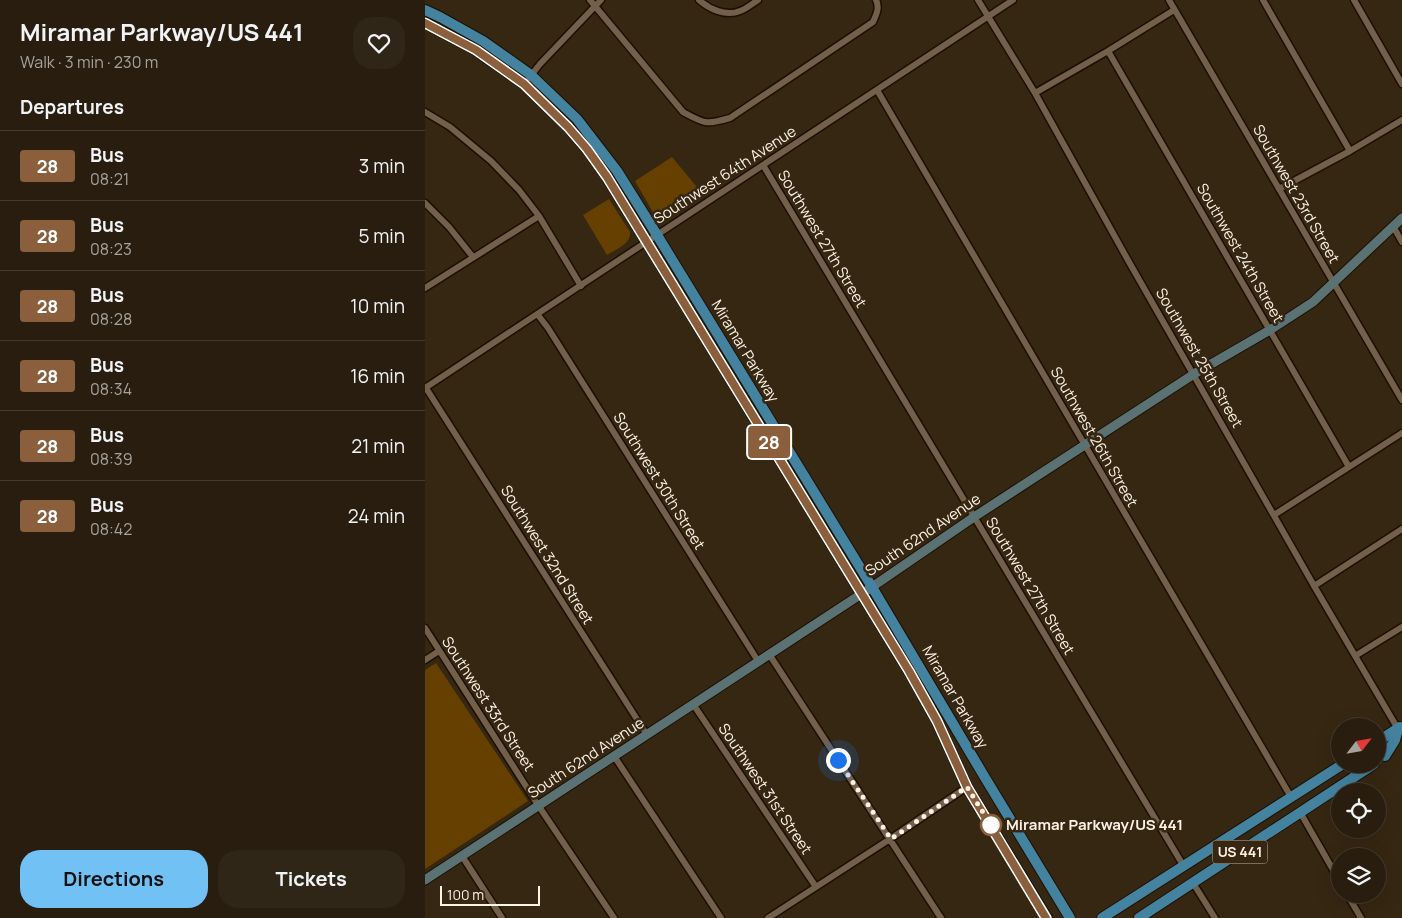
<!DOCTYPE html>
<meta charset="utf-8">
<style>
body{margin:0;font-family:Manrope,sans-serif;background:#302617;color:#f1f3f6;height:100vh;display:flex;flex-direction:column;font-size:19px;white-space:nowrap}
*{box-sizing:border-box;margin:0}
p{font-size:16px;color:#a5a29e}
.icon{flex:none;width:28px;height:28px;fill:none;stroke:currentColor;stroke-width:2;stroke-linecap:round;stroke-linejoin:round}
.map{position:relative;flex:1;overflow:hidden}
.details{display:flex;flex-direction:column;background:#281d0e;width:425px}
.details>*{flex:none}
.badge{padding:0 10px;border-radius:4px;font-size:18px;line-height:32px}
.needle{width:32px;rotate:59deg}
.controls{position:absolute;left:906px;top:718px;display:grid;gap:10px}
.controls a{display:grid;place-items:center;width:55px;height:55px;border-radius:50%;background:#281d0e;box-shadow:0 5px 20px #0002,0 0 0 1px #443b2e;font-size:25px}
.scale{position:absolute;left:15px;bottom:12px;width:100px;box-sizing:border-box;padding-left:5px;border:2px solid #fcf2e5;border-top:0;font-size:14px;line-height:18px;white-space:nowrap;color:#fcf2e5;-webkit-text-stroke:4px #362712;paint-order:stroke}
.you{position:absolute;width:25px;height:25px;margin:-12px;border:4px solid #fff;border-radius:50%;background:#1a73e8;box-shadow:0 0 0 8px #1a73e833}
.map>.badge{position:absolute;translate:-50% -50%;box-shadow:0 0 0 2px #fff}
h2{padding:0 20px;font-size:19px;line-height:45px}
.round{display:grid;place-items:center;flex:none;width:52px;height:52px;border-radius:20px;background:#302617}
.summary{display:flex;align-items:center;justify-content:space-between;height:85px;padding:0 20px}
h1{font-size:24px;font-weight:700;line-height:38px}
.button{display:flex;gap:10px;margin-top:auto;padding:10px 20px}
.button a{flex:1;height:58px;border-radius:20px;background:#71c1f5;color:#111;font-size:20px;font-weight:700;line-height:58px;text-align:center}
.button a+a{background:#302617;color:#f1f3f6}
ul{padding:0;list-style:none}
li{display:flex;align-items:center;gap:15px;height:70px;padding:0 20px;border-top:1px solid #443b2e}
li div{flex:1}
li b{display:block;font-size:19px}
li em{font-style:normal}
li .badge{min-width:55px;font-weight:700;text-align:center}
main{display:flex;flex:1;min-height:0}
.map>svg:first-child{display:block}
.green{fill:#654000}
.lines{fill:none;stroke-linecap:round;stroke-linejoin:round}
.street-casing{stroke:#1d0f00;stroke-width:9}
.secondary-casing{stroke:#1d0f00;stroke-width:11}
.primary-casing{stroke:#1d0f00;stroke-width:12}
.street{stroke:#72604a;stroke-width:6}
.secondary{stroke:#5b7275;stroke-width:9}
.primary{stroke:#4483a0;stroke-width:10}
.line-casing{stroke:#fff;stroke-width:11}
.line{stroke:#8b5e3c;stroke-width:8}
.walk{stroke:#fcf2e5;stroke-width:5;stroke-dasharray:0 9}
.stop-dot{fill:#fff;stroke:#8b5e3c;stroke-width:2.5}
.labels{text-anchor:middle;stroke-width:5;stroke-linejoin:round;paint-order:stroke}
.shield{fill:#362712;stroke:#c1b5a6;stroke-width:1}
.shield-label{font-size:14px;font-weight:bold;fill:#fcf2e5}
.street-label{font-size:15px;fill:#fcf2e5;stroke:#362712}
.stop-label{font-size:15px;font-weight:bold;fill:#fcf2e5;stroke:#362712;text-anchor:start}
</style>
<main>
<section class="details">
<div class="summary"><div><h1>Miramar Parkway/US 441</h1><p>Walk · 3 min · 230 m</p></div><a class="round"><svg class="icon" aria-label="heart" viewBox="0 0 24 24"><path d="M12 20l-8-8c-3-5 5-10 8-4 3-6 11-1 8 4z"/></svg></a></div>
<h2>Departures</h2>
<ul>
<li><span class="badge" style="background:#8b5e3c;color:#fff">28</span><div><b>Bus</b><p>08:21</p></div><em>3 min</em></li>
<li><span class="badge" style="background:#8b5e3c;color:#fff">28</span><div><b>Bus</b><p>08:23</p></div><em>5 min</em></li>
<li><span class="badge" style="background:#8b5e3c;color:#fff">28</span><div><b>Bus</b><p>08:28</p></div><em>10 min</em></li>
<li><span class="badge" style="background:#8b5e3c;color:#fff">28</span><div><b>Bus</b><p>08:34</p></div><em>16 min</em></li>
<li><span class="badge" style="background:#8b5e3c;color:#fff">28</span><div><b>Bus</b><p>08:39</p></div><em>21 min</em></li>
<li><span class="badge" style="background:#8b5e3c;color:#fff">28</span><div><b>Bus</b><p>08:42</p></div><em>24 min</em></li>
</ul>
<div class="button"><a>Directions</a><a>Tickets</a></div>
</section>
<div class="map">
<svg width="977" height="918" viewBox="0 0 977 918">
<rect width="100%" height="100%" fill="#362712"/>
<path class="green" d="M247,157l29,35 -38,25h-4l-5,-3 -19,-33z
M184,199l21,33c1,12 -14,17 -23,23l-24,-40z
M11,663l92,138 -103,68v-199z"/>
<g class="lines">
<defs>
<path id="street" d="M165,0l93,112c22,12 23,13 47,6l143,-96c3,-7 7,-14 3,-22
M274,0c10,9 27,17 41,11 6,-2 12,-7 18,-11
M553,0l57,93 94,169 188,329 81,138
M744,0l233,400
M838,0l87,151
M929,0l48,84
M683,51l241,416
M104,78l11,-14 61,-64
M452,90l414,707
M610,93l73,-42 66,-41
M0,112l25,15 41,34 28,29 20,26 42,70
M338,165l420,700
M854,189l71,-38 52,-31
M0,203l24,24 24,30
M968,226l9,16
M0,288l114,-72
M113,315l10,13 210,333
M0,388l588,-388
M1,388l221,347
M849,515l128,-82
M889,586l88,-57
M0,628l113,177 76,113
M344,654l172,264
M930,656l47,-29
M0,660l14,-9
M268,704l123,183
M189,756l107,162
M875,812l40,70
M37,856l40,62
M768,883l22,35
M922,894l14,24
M343,918l122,-79 77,-52"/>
<path id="secondary" d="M0,880l447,-293 102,-70 220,-143 76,-44 43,-28 89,-84"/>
<path id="primary" d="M0,10l15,7 43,24 48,34 46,44 40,52 40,64 215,352 112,189 86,142
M0,23l51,27 48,34 44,43 19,22 20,28 302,494 28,50 30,66 80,131
M952,742l23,-15
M960,756l10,-16 3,-11
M677,918l241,-154
M714,918l235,-154"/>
</defs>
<use href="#street" class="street-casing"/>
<use href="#secondary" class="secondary-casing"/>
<use href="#primary" class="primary-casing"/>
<use href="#street" class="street"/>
<use href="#secondary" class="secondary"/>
<use href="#primary" class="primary"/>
</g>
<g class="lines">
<defs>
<path id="line" d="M0,23l51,27 48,34 44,43 19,22 20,28 302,494 28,50 30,66 79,131"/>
</defs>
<use href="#line" class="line-casing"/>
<use href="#line" class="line"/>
<path class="walk" d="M413,760l53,79 76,-52 24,38"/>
</g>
<circle class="stop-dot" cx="566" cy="825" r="10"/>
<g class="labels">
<rect class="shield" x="787.5" y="840.5" width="55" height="23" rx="4"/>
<g class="shield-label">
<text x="815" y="857">US 441</text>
</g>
<g class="street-label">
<text transform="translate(300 175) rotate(-33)" y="5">Southwest 64th Avenue</text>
<text transform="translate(871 194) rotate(60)" y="5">Southwest 23rd Street</text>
<text transform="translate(397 239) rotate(59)" y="5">Southwest 27th Street</text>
<text transform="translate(815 253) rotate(60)" y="5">Southwest 24th Street</text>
<text transform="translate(320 351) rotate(59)" y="5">Miramar Parkway</text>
<text transform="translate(774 358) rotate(60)" y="5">Southwest 25th Street</text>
<text transform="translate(669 437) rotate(60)" y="5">Southwest 26th Street</text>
<text transform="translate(234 481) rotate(58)" y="5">Southwest 30th Street</text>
<text transform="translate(498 535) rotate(-34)" y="5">South 62nd Avenue</text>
<text transform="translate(122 555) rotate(58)" y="5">Southwest 32nd Street</text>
<text transform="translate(605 586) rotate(59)" y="5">Southwest 27th Street</text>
<text transform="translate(530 697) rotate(60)" y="5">Miramar Parkway</text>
<text transform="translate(63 704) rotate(57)" y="5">Southwest 33rd Street</text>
<text transform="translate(161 758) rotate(-33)" y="5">South 62nd Avenue</text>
<text transform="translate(340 789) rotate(56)" y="5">Southwest 31st Street</text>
</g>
<g class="stop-label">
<text x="581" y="830">Miramar Parkway/US 441</text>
</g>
</g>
</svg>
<div class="controls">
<a><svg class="needle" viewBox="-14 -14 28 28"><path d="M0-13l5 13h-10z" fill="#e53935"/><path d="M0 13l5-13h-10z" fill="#a5a29e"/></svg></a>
<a><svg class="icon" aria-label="locate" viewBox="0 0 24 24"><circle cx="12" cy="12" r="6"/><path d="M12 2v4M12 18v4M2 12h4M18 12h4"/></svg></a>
<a><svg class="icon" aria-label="layers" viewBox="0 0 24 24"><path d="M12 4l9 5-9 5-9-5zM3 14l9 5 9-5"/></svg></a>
</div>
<div class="scale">100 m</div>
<div class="you" style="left:413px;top:760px"></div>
<b class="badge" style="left:344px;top:442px;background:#8b5e3c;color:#fff">28</b>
</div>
</main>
